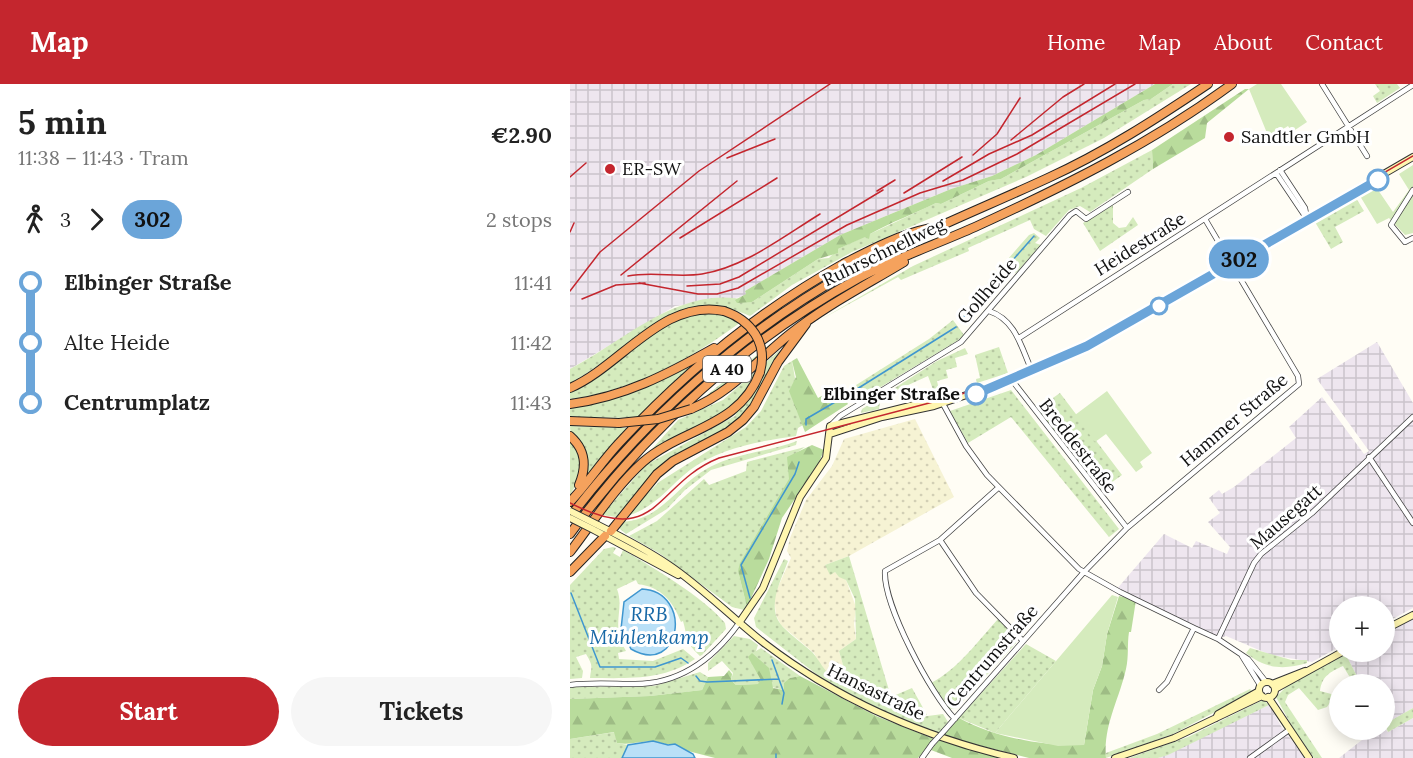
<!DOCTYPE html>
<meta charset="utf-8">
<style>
body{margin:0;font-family:Lora,serif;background:#f6f6f6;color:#222;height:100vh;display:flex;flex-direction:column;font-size:22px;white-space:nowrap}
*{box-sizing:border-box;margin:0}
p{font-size:20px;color:#767676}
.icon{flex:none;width:33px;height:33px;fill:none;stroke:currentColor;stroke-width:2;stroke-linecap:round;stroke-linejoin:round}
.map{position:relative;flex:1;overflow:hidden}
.sheet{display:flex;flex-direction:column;background:#fff;width:570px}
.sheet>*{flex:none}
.badge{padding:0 12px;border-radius:20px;font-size:21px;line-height:39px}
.controls{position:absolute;left:759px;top:512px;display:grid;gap:12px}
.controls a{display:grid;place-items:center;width:66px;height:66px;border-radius:50%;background:#fff;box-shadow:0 3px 15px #0003;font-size:30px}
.map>.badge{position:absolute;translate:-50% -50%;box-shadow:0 0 0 3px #fff}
.legs{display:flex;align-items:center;gap:9px;height:66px;padding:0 18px;font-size:20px}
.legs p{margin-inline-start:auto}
.summary{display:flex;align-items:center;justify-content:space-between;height:102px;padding:0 18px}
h1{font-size:33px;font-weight:700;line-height:45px}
.primary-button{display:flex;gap:12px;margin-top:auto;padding:12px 18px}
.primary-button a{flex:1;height:69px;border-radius:36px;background:#c4262e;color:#fff;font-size:24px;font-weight:700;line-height:69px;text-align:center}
.primary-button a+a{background:#f6f6f6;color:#222}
ul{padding:0 18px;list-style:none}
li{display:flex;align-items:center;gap:21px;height:60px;font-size:22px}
li i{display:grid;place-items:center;width:9px;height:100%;margin:0 8px;background:currentColor}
li i::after{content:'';width:15px;height:15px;margin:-8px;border:4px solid;border-radius:50%;background:#fff}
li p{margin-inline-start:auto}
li:first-child i{background:linear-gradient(#0000 50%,currentColor 0)}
li:last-child i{background:linear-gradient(currentColor 50%,#0000 0)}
header{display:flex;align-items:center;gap:36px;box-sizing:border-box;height:84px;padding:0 30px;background:#c4262e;color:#fff}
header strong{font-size:28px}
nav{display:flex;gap:33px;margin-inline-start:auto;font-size:21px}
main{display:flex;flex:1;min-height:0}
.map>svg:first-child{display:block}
.industrial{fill:url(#industrial-grid)}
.farmland{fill:url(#farmland-dots)}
.grass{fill:url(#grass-dots)}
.forest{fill:url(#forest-firs)}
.park{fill:#d5ebbd}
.water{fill:#b9e0f7;stroke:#3f96cf;stroke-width:1.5}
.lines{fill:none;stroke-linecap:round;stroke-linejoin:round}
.stream{stroke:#3f96cf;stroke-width:1.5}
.street-casing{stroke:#444;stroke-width:6}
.secondary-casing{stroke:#333;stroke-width:8}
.highway-casing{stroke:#222;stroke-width:10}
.street{stroke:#fff;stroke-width:4.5}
.secondary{stroke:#fff6b0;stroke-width:6}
.highway{stroke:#f5a25d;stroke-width:8}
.tram{stroke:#c4262e;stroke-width:1.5}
.rail{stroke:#c4262e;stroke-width:1.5}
.street-bridge-casing{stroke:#444;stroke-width:6;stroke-linecap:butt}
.secondary-bridge-casing{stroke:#333;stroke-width:8;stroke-linecap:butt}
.highway-bridge-casing{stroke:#222;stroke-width:10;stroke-linecap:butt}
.street-bridge{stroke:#fff;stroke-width:4.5}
.secondary-bridge{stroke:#fff6b0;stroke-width:6}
.highway-bridge{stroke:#f5a25d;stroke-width:8}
.line-1-casing{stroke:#fff;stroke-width:14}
.line-1{stroke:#6ba5d9;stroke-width:9}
.poi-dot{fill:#c4262e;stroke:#fff;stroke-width:2}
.stop-1-dot{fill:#fff;stroke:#6ba5d9;stroke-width:3}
.labels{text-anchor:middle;stroke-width:6;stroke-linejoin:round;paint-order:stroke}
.shield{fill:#fff;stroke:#585858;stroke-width:1.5}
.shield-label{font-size:16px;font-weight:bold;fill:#111}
.poi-label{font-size:18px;fill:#111;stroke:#fff;text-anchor:start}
.street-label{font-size:18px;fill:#111;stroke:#fff}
.stop-label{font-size:18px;font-weight:bold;fill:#111;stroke:#fff;text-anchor:end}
.water-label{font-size:20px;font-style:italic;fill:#1768a6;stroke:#fff}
</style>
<header>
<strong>Map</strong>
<nav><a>Home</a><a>Map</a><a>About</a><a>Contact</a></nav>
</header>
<main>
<section class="sheet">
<div class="summary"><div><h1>5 min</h1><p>11:38 – 11:43 · Tram</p></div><b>€2.90</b></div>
<div class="legs"><svg class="icon" aria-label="walk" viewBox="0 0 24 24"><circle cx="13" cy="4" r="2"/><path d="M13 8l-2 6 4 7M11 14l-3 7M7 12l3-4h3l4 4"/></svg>3<svg class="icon" aria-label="forward" viewBox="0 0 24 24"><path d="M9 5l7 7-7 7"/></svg><b class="badge" style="background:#6ba5d9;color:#111">302</b><p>2 stops</p></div>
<ul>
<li><i style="color:#6ba5d9"></i><b>Elbinger Straße</b><p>11:41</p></li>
<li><i style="color:#6ba5d9"></i><span>Alte Heide</span><p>11:42</p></li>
<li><i style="color:#6ba5d9"></i><b>Centrumplatz</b><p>11:43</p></li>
</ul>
<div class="primary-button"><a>Start</a><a>Tickets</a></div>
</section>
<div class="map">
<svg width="843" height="674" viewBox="0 0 843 674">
<defs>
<pattern id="industrial-grid" width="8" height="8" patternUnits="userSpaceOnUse" patternTransform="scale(1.5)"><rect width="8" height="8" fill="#eee6ef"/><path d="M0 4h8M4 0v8" fill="none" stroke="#cbc4cc"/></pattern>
<pattern id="farmland-dots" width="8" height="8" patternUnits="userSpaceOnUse" patternTransform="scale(1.5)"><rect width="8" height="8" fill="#f6f3d4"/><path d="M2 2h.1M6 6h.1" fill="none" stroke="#d2cfb5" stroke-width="1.8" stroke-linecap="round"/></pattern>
<pattern id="grass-dots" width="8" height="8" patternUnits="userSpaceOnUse" patternTransform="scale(1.5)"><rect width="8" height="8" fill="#d5ebbd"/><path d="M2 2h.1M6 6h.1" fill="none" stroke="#b6c8a1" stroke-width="1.8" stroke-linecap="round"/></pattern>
<pattern id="forest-firs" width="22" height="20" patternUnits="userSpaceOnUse" patternTransform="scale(1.5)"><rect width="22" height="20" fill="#b9dc9c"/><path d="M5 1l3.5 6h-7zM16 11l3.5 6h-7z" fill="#9ebc85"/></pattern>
</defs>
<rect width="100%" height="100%" fill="#fffdf5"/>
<path class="industrial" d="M0,0h585l-119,71 -44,21 -41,13 -111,46 -95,56 2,3 -5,3 -67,9 -105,63z
M807,258l36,61v205l-28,15 -1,-17h-44l-1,41 -27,15 -41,-7 -45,-19 -8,3 -102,-49 48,-56 28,14 4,-7 31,13 3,-7 -22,-25 12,-9 -11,-15 10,-8 3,4 12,-7 62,-49 -7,-11 33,-30 42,57 5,-3 -52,-72z
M843,535v89l-28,16 -1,-40h-23l-15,-29 8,-4h30l1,-17z
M699,621l12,21 24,32h-147z
M843,634v40h-74l37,-29h9l3,3z"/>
<path class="farmland" d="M345,335l39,78 -105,59 -24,9 21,15 10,27 -2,17 2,15 -17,12 6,21 -10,6 -12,-8 -9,-17 -33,-28 -5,-10 -2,-19 17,-38 -4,-7 3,-13 16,-38 26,-34 12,-27z"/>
<path class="grass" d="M603,0h18l-87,54 -78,39 -174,75 -60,33 -42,31c-75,-35 -120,36 -180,67v-14c56,-29 114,-88 182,-67l66,-43 11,-1 9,-9 98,-46 5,1 48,-23 12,-2 143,-79 7,-1z
M805,0h22l3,4 -23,15 -4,-7 7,-5z
M582,66l1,19 -63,43 -10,-6 -11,4 -23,26 -12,-7 -4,-9 -62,28 1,3 -68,29 -3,-3 -78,43 93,-54 168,-78z
M786,114l8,13 -29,16 8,15 -12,7 -16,-27z
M543,121v18l6,5 7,-1 7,-10 5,8 -38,26 -17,-28z
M464,149l6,5 -5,5 6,2 -25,28 -6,-4 -18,21 -5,-7 42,-48z
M148,229l23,9c-50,37 -109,69 -171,77v-7c41,-15 68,-54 107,-72 13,-6 26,-6 41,-7z
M383,236l11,15 -7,6 -103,62 -9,-11 84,-53z
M203,258l-32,33 -33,22 -1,-2z
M429,263l9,26 -31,10 -1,-4 4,-1 -5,-23z
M395,264l3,6 -13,4 2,9 -11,3 2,8 -11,3 3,13 -5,1 -7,-19 -33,15v2l-15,9 -1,7 -18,4 1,-4 75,-48z
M210,266l-30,57 -18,18 -74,45 -42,47 -14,-2 44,-50 89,-49 10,-20 -17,16 -83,45 33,-37 45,-20z
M222,277l11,64 -5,3 -2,8c-36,5 -77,12 -106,34 -23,18 -32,35 -60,45l-1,-3 30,-30 87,-55 15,-16 23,-45z
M127,279l-58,55 -69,-1v-9l67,-17z
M441,306l108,139 -10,8 -98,-120 -43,26 -18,-32z
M490,309l62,82 -21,15 -64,-81z
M0,342l59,2 -42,48c5,-21 -17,-31 -17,-50z
M0,356c15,20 13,35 0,55z
M227,357l-1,4 -85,25 -26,20 -18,19 -41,25 -6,-5v-7c42,-1 56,-37 88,-54 28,-15 60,-16 89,-27z
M235,363l-13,9 -2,23 -52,92 9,36 -3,3 -12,-3 -73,-54 -30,-17 28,-15 47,-42 5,6 37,-14 1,-9z
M43,463l3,1 -3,5 7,4 3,-7c31,18 79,46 102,73l1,6 -24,26 -2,1c-15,-14 -12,-17 -17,-35l-2,1c-8,-21 -20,-35 -43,-38l-2,-4 -19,9c8,21 -7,35 9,62l-8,2 1,6 34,2 30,-12 12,10c-32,22 -68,19 -105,19 1,-11 4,-11 -4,-24l-10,3 7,14 -1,7 -12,1v-94l34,-36z
M279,472l42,141 21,-9 15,27 -32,-7 25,9 23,-3 5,8 -10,12 -57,-23 -52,-27 -73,-57 -2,-9 30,-59 4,2c-7,20 -23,47 -5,66 9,9 19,16 28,24 10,10 11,20 25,27l9,-6 -6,-21 17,-12 -1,-40 -9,-19 -7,-3 -4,-5 -5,3 -5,-10z
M428,535l16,17 2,7 -59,65 -8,1 -18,-26c27,-14 47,-42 67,-64z
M164,552l16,3 8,6 -2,6 5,-3 39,28 -10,2 -6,12 -25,-6 -23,1 -5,-5 2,-7 -11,-12 -14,10v-8z
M456,560l30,17 -61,72 -36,-15z
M680,564l41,12h16v3c-23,7 -42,6 -61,-10z
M773,571h3l15,29h-7l-11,-18c-13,6 -21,10 -23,25l15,4 -8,12 -9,3 -19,-22 -11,7 -3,7 37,56h-8l-20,-28 -18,-33 12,-12z
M130,588l8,5 -6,13 -52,6 -80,3v-12l84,-1z
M680,605l3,3 -80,42 -67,24v-5l51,-19z
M693,616l6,5 -101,50 -10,3h-29l59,-21z
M843,624v10l-25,14 -3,-8z
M45,648l2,11 11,2 -6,13h-52v-19z"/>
<path class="forest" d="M585,0h18l-22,15 -7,1 -143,79 -12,2 -48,23 -5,-1c-22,11 -45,19 -66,31l-1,5 -4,-2 -27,12v4l-20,6 -66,43 -15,1 -2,-3 11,-6 -1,-3 95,-56 111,-46 41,-13 44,-21z
M675,5h4l-42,34 -2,15 -52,31 -1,-19z
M227,274l21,40 20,-11 10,17 -43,28 -16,-41 7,-14 -4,-16z
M242,361l12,5 -6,15 -36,53 -13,41 -22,48 -9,-36 2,-8 49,-84 -2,-22z
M549,512l17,4 -5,32h-2c-2,13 0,24 -3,37 -7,31 -23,57 -20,89h-77l-86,-22 16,-18c37,20 84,28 125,27l9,-55 9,-24 5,-32z
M182,569l17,15 4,20 11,2v-7l6,-5 10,-2 76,40 58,23 -16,19h-203l-27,-7 -13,-7c-9,2 -16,-3 -24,-3 -13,1 -22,4 -34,2l-3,-11 -44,7v-40l80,-3 52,-6 6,-13 16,-1 5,-6 3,4 -1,6 5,5 22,-1 3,-4 -13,-23z
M369,656l65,18h-52l-21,-8z"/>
<path class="park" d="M687,0h24l26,38 -15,10 -4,-6 -19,12 -20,-49z
M843,81v68l-8,2 -16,-17 -12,6 -17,-28 16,-9 17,25 16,-22 -10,-16z
M537,307l45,62 -12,9 3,5 -7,5 -30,-38 -11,8 -20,-27z
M542,511l6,2 -11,37 -5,32 -9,24 -9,55 -26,1 -63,-13z"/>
<path class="water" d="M72,505c52,3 39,89 -11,60l-10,-20 3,-27z
M83,657l15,4 7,-1 18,10 2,4h-73l6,-13z"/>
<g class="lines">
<path class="stream" d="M419,203l45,-51
M391,236l21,-25
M279,310l107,-67
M236,341v-6l36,-21
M1,509l29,74h55l26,-9 7,5
M180,514l-9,-33 54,-91 4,-12
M202,576l12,33 -2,11
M126,592l4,5 7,1 72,-3
M206,670v4"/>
<defs>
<path id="street" d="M752,0l45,72
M710,86l25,38 2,11
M706,89l31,46
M843,106l-22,35 14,17 8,-4
M419,227c27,9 32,36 43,60
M449,254l394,-253
M441,295l116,149
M372,318l24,44 21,29 92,94 41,23 74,36
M260,342l10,-10 121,-74 109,-127 6,-4 10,8 42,-27
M799,373l44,66
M370,456l36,53 47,48
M648,555l36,-76 7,-9 51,-41 101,-96
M672,572l18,29
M0,601c22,-3 44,-1 65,-1 46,0 79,-26 104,-61
M589,606l8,-8 27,-54 24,11 30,20 18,23
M385,635c-24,-24 -72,-115 -70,-148l55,-31 58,-52
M374,647l140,-159 43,-44 172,-144 -1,-8 -93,-157
M352,674l10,-14
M680,674l39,-28"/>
<path id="secondary" d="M260,350l52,-17 52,-11 62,-21 66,-27 56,-30 295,-171
M28,441c24,12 49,25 71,40 34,23 63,53 95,78 74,57 159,94 250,115
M24,446l84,45
M169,539l24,-35 37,-91 26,-39 4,-32 100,-25 11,1
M814,546l29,-15
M689 606a8 8 0 1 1 16 0a8 8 0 1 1-16 0Z
M702,600l33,-13
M705,605l69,-38
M698,613l41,61
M646,634l2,-4 41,-23
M545,674l59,-20 88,-42"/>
<path id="highway" d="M0,304c51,-22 93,-90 154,-77
M0,320c54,-7 98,-30 144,-56
M121,325c41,-17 65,-48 99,-75 35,-28 76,-49 114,-72
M0,337l49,2
M0,352c16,14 17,30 9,49
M0,418c18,-19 32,-41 50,-60 65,-70 139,-131 223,-178 29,-15 55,-29 88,-36
M0,433c75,-98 169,-183 277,-244 64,-37 134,-64 201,-95 57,-26 108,-59 160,-94
M41,447l46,-57 16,-13 55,-29 15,-12 11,-13 24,-45 28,-38
M0,450c76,-104 176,-194 289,-256 37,-20 78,-34 116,-51 90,-41 177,-84 257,-143
M0,468c23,-30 45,-65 73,-90 39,-34 97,-35 117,-90
M0,488l35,-36"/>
</defs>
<use href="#street" class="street-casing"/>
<use href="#secondary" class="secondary-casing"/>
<use href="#highway" class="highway-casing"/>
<use href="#street" class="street"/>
<use href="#secondary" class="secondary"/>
<use href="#highway" class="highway"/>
<path class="tram" d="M0,419c90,46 84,-19 149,-45l237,-62 84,-30 69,-34 304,-176"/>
<path class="rail" d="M441,56l52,-43 21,-13
M403,71l24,-21 23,-36
M157,74l48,-19
M0,93l16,-14
M373,97l46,-27 43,-19 83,-51
M307,107l18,-11
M334,109l58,-36
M0,148l4,-9
M110,154l97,-60
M51,191l116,-94
M58,192c25,-5 49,2 74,-2 43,-7 82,-38 118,-60
M69,199l59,11h19l21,-6 109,-63 73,-32 43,-13 54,-26 118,-70
M117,202l33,-2 19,-7 144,-87
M0,207l30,-39 99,-81 131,-87
M12,215l34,-14 29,-2"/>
<defs>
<path id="street-bridge" d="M362,660l12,-13"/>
<path id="secondary-bridge" d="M0,427l28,14
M0,434l24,12"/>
<path id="highway-bridge" d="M154,227c27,9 44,32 36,61
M49,339l39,-4 33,-10"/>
</defs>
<use href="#street-bridge" class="street-bridge-casing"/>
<use href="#secondary-bridge" class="secondary-bridge-casing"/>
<use href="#highway-bridge" class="highway-bridge-casing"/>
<use href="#street-bridge" class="street-bridge"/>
<use href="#secondary-bridge" class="secondary-bridge"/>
<use href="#highway-bridge" class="highway-bridge"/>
</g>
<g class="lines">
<defs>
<path id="line-1" d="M406,310l111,-48 291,-166"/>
</defs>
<use href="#line-1" class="line-1-casing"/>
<use href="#line-1" class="line-1"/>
</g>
<g class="poi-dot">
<circle cx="659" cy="53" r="6"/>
<circle cx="40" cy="85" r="6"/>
</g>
<g class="stop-1-dot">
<circle cx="808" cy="96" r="10"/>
<circle cx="589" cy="222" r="8"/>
<circle cx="406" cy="310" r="10"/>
</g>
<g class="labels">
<rect class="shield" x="133" y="272" width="48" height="26" rx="4.5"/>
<g class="shield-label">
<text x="157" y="291">A 40</text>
</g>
<g class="poi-label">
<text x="671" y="59">Sandtler GmbH</text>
<text x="52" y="91">ER-SW</text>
</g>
<g class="street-label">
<text transform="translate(570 160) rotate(-32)" y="6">Heidestraße</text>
<text transform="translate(314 168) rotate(-26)" y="6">Ruhrschnellweg</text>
<text transform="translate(417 207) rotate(-49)" y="6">Gollheide</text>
<text transform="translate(664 336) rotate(-40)" y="6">Hammer Straße</text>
<text transform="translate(508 362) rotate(52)" y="6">Breddestraße</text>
<text transform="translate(716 433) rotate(-41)" y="6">Mausegatt</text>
<text transform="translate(422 572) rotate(-49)" y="6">Centrumstraße</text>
<text transform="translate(306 608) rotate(26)" y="6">Hansastraße</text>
</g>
<g class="stop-label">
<text x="390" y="316">Elbinger Straße</text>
</g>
<g class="water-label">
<text x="79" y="537">RRB<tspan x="79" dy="23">Mühlenkamp</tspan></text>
</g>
</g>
</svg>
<div class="controls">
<a>+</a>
<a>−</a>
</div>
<b class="badge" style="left:669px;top:175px;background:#6ba5d9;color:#111">302</b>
</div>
</main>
